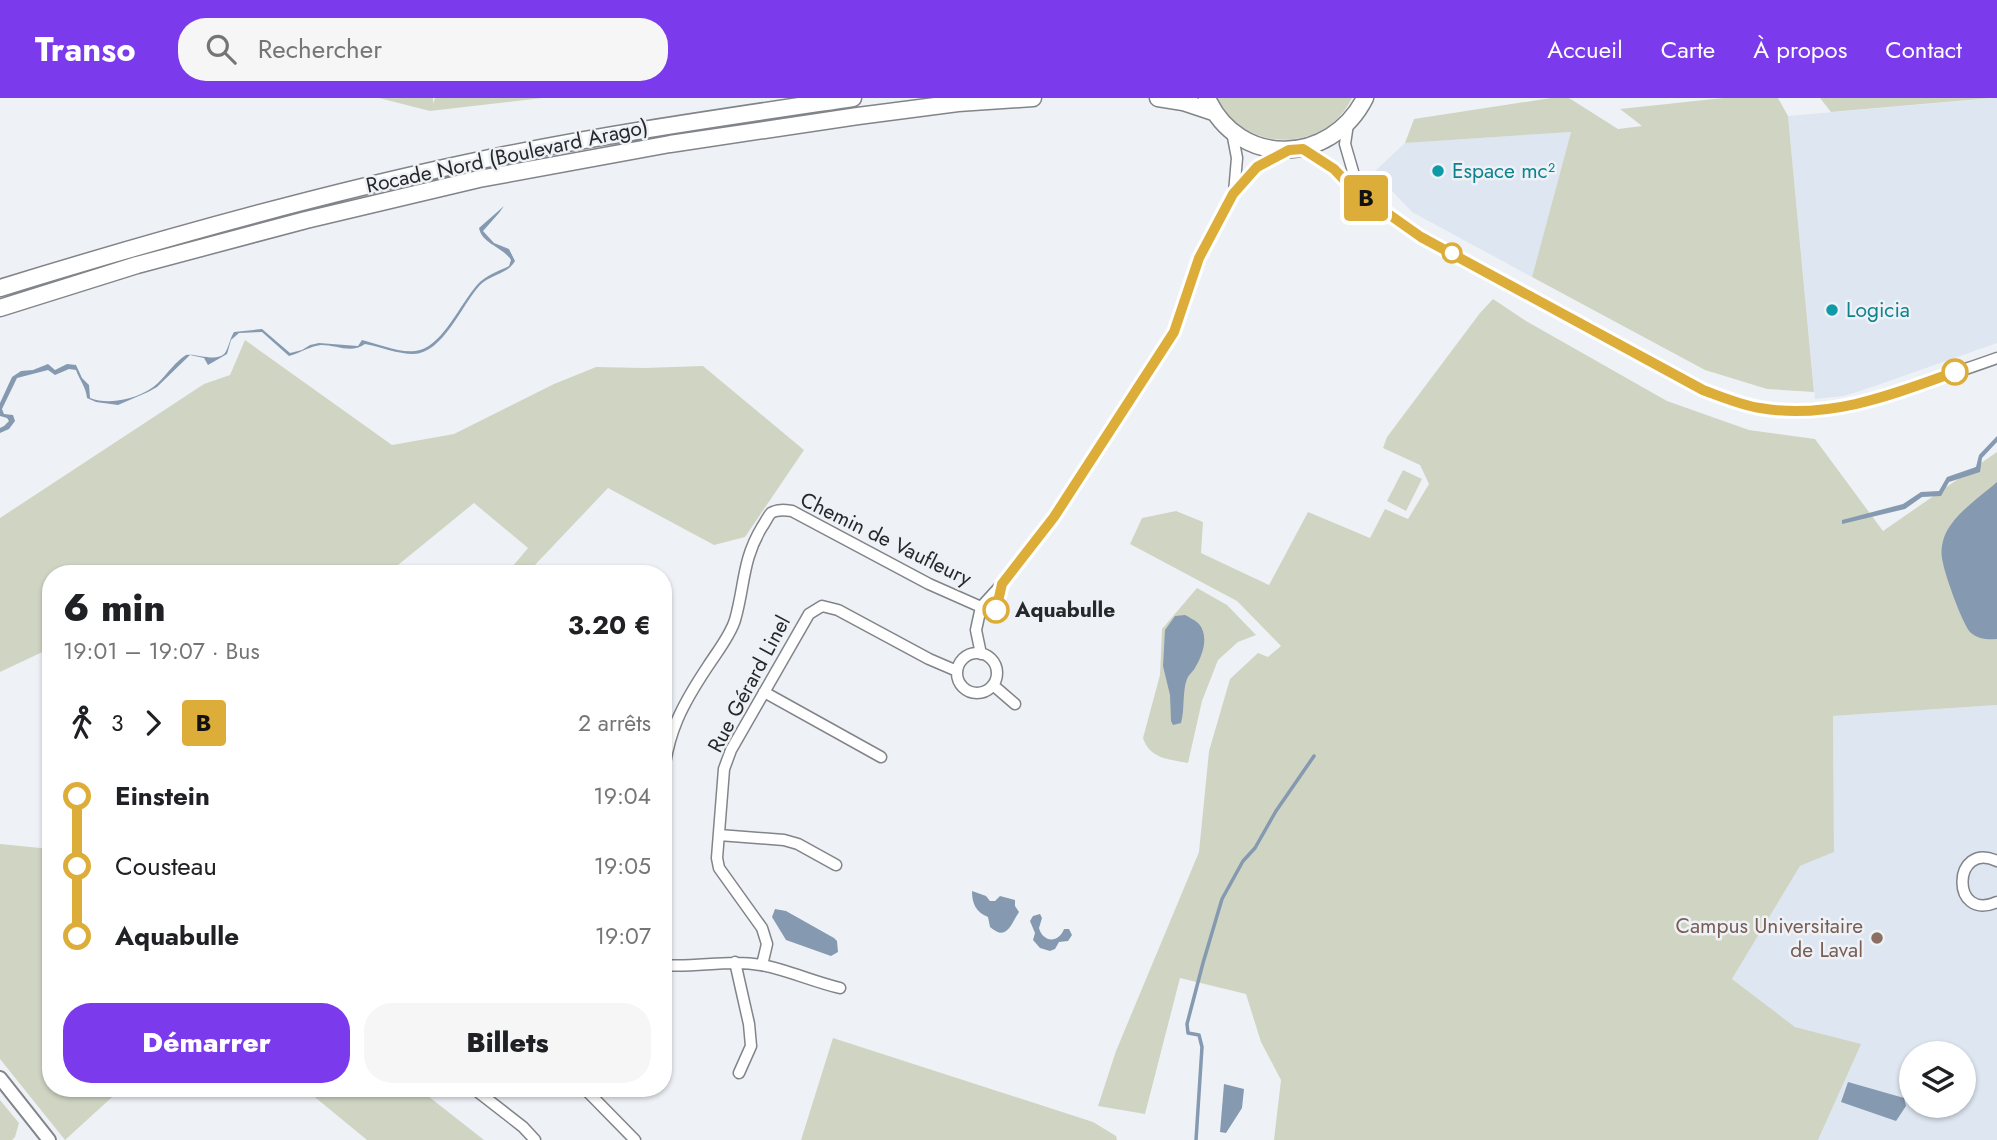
<!DOCTYPE html>
<html lang="fr">
<meta charset="utf-8">
<style>
body{margin:0;font-family:Jost,sans-serif;background:#f6f6f6;color:#202124;height:100vh;display:flex;flex-direction:column;font-size:26px;white-space:nowrap}
*{box-sizing:border-box;margin:0}
p{font-size:23px;color:#757577}
.icon{flex:none;width:38px;height:38px;fill:none;stroke:currentColor;stroke-width:2;stroke-linecap:round;stroke-linejoin:round}
.map{position:relative;flex:1;overflow:hidden}
.drawer{position:absolute;left:42px;top:467px;width:630px;height:532px;display:flex;flex-direction:column;background:#fff;border-radius:28px;box-shadow:0 2px 5px #0004}
.drawer>*{flex:none}
.badge{padding:0 14px;border-radius:5px;font-size:24px;line-height:46px}
.controls{position:absolute;left:1899px;top:943px;display:grid;gap:14px}
.controls a{display:grid;place-items:center;width:77px;height:77px;border-radius:50%;background:#fff;box-shadow:0 2px 5px #0004;font-size:35px}
.map>.badge{position:absolute;translate:-50% -50%;box-shadow:0 0 0 4px #fff}
.legs{display:flex;align-items:center;gap:10px;height:77px;padding:0 21px;font-size:23px}
.legs p{margin-inline-start:auto}
.overview{display:flex;align-items:center;justify-content:space-between;height:119px;padding:0 21px}
h1{font-size:38px;font-weight:800;line-height:52px}
.action{display:flex;gap:14px;margin-top:auto;padding:14px 21px}
.action a{flex:1;height:80px;border-radius:28px;background:#7c3aed;color:#fff;font-size:28px;font-weight:800;line-height:80px;text-align:center}
.action a+a{background:#f6f6f6;color:#202124}
ul{padding:0 21px;list-style:none}
li{display:flex;align-items:center;gap:24px;height:70px;font-size:26px}
li i{display:grid;place-items:center;width:10px;height:100%;margin:0 9px;background:currentColor}
li i::after{content:'';width:18px;height:18px;margin:-9px;border:5px solid;border-radius:50%;background:#fff}
li p{margin-inline-start:auto}
li:first-child i{background:linear-gradient(#0000 50%,currentColor 0)}
li:last-child i{background:linear-gradient(currentColor 50%,#0000 0)}
header{display:flex;align-items:center;gap:42px;box-sizing:border-box;height:98px;padding:0 35px;background:#7c3aed;color:#fff}
header strong{font-size:33px}
nav{display:flex;gap:38px;margin-inline-start:auto;font-size:24px}
.search{width:490px;height:63px;background:#f6f6f6;display:flex;align-items:center;gap:18px;box-sizing:border-box;padding:0 24px;border-radius:28px;color:#757577;font-size:26px}
.map>svg:first-child{display:block}
.built{fill:#dde6f1;fill-rule:evenodd}
.green{fill:#d0d5c3}
.water{fill:#8599b0}
.lines{fill:none;stroke-linecap:round;stroke-linejoin:round}
.stream{stroke:#8599b0;stroke-width:3.5}
.minor-casing{stroke:#818488;stroke-width:13}
.tertiary-casing{stroke:#818488;stroke-width:16}
.primary-casing{stroke:#818488;stroke-width:19}
.minor{stroke:#fff;stroke-width:10}
.tertiary{stroke:#fff;stroke-width:12}
.primary{stroke:#fff;stroke-width:16}
.line-1-casing{stroke:#fff;stroke-width:16}
.line-1{stroke:#ddad3a;stroke-width:10}
.culture-dot{fill:#0f9aa8;stroke:#eef2f7;stroke-width:2.5}
.stop-1-dot{fill:#fff;stroke:#ddad3a;stroke-width:3.5}
.education-dot{fill:#8d6e63;stroke:#eef2f7;stroke-width:2.5}
.labels{text-anchor:middle;stroke-width:5;stroke-linejoin:round;paint-order:stroke}
.street-label{font-size:21px;fill:#27282a;stroke:#eef2f7}
.culture-label{font-size:21px;fill:#0d838f;stroke:#eef2f7;text-anchor:start}
.stop-label{font-size:21px;font-weight:bold;fill:#27282a;stroke:#eef2f7;text-anchor:start}
.education-label{font-size:21px;fill:#785e54;stroke:#eef2f7;text-anchor:end}
</style>
<header>
<strong>Transo</strong>
<div class="search"><svg class="icon" aria-label="search" viewBox="0 0 24 24"><circle cx="10" cy="10" r="6"/><path d="M15 15l6 6"/></svg>Rechercher</div>
<nav><a>Accueil</a><a>Carte</a><a>À propos</a><a>Contact</a></nav>
</header>
<div class="map">
<svg width="1997" height="1042" viewBox="0 0 1997 1042">
<rect width="100%" height="100%" fill="#eef2f7"/>
<path class="built" d="M1997,0v245l-125,44 -28,9 -29,3 -27,-283z
M1571,34l-39,145 -120,-65 -38,-40 31,-29z
M1997,607v435h-179l42,-96 -65,-17 -63,-48 68,-113 34,-14 -1,-136zM1911,956h53v52h-53z"/>
<path class="green" d="M379,0h54v6l2,-6h108l-113,13z
M1216,0h136c-22,46 -82,55 -120,22 -6,-6 -11,-15 -16,-22z
M1551,0h18l49,31 24,-3 -22,-17 103,-11h55l10,18 26,276 -47,-3 -62,-19 -173,-93 39,-145 -166,11 9,-24z
M1820,0h172l-161,14z
M1493,201l33,22 141,80 82,29 66,9 68,92 114,-79v253l-164,11 1,136 -34,14 -68,113 63,48 66,17 -43,96h-544l7,-60 -20,-38 -15,-48 -66,-16 -35,136 -47,-8 18,-55 83,-199 10,-101 21,-72 28,-26 10,4 13,-11 -44,-45 -107,-57 12,-26 34,-7 27,11 -2,31 68,32 39,-73 62,26 15,-29 23,10 21,-35 -9,-19 -37,-17 4,-11 93,-124z
M245,242l147,105 62,-11 100,-50 42,-17 48,1 59,-2 101,84 -59,87 -31,8 -106,-57 -74,78 8,8h-36l22,-26 -54,-45 -87,71h-336v74l-51,24v-154l204,-134 26,-9z
M1403,372l19,9 -16,32 -19,-10z
M1197,490l30,17 29,30 -18,7 -20,18 -16,41 -14,62c-20,-4 -38,-4 -45,-25l17,-63 2,-46z
M0,746l51,5v239l70,1 -56,51 -65,-81z
M833,940l260,84 23,14 1,4h-316z
M305,991h114l65,51h-117z
M0,1002l19,23 -4,14 -3,3h-12z"/>
<path class="water" d="M504,108l-5,7 -16,18 11,12 15,6 6,12c-7,13 -24,13 -35,24 -18,19 -37,69 -67,69 -15,0 -32,-7 -48,-10 -14,10 -28,1 -44,1 -11,1 -21,8 -32,11l-27,-24 -23,1 -8,7 -4,14 -19,11 -4,-7 -14,-3 -33,32 -9,5 -30,13 -22,-3 -9,-4c-1,-11 -7,-17 -11,-28l-7,-1 -14,6 -7,-5 -31,8 -15,31 2,5 9,1 2,6 -6,8 -9,4v-5l4,-2 5,-5 -2,-3 -7,-2v-13l12,-26 9,-6 12,-1 15,-6 7,6 12,-6 9,1 6,13 7,7 1,13c21,8 52,0 68,-15 10,-10 17,-21 28,-28 11,-2 30,8 39,-2 4,-6 5,-15 9,-21l28,-3 28,24 12,-3 8,-5 9,-2 39,3 4,-6c17,4 41,15 58,10 23,-6 41,-47 57,-65 9,-10 20,-13 32,-19l2,-6c-8,-13 -29,-16 -32,-32z
M1997,338v6l-15,16 -2,14 -31,10 -8,14 -19,1 -17,12 -63,15v-4l61,-16 18,-12 18,-1 8,-14 29,-10 3,-12z
M1997,384v157c-9,1 -19,0 -26,-6 -8,-7 -26,-58 -28,-70 -2,-7 -2,-15 0,-22 6,-24 36,-43 54,-59z
M1185,517c4,2 11,6 14,9 10,12 4,30 -3,42 -2,5 -7,8 -9,13 -5,13 -2,30 -6,44l-8,2 -2,-4 -1,-26 -7,-29 2,-36 10,-14z
M972,793l14,5 4,5h5l5,-5 15,4v6l4,6c-8,12 -12,30 -29,15l-2,-10c-12,-5 -16,-13 -16,-26z
M775,811l11,2 48,27 3,3 1,11 -7,4 -45,-16 -14,-23z
M1040,816l2,4 -3,10c4,15 20,15 25,1h5l3,6 -4,6 -9,1 -4,7 -5,2 -10,-3 -7,-8 2,-7 -5,-12 3,-5z
M1848,984l56,16 2,8 -10,15 -55,-19z
M1224,986l20,5 -2,19 -16,25 -6,-1z"/>
<g class="lines">
<path class="stream" d="M1196,1042l6,-93 -3,-12 -11,-2 -1,-9 16,-61 19,-64 21,-38 12,-13 21,-37 38,-55"/>
<defs>
<path id="minor" d="M1348,26l-3,20 9,31 12,20
M1232,34l5,26 -3,35
M1303,51l31,20 19,20 68,48 282,153c19,7 37,14 56,18 61,12 117,-7 172,-27 22,-8 44,-15 66,-23
M957 575a20 20 0 1 1 40 0a20 20 0 1 1-40 0Z
M981,556l-5,-24 5,-23 21,-23 52,-67 120,-185 25,-74 34,-64 24,-27 31,-16
M993,587l22,19
M764,594l117,65
M663,682c4,-47 19,-75 45,-114 9,-14 22,-30 27,-46 10,-35 7,-60 27,-93 3,-4 6,-11 9,-14 6,-4 14,-3 21,-2l137,73 52,23
M719,737l65,5 14,4 38,21
M1997,763c-45,-21 -47,62 0,41
M735,864l14,62 2,22 -12,27
M663,867c33,3 66,-6 98,0 27,5 53,17 79,23
M762,867l5,-21 -5,-16 -43,-60 -2,-10 7,-89 7,-19 78,-136 13,-8 16,4 91,49 28,12
M473,990l50,39 12,13
M584,990l51,52"/>
<path id="tertiary" d="M0,980l49,62"/>
<path id="primary" d="M1158,0l25,4 30,10
M1207,0c32,71 124,67 158,0
M0,190c156,-48 312,-92 471,-126 127,-27 254,-45 382,-64
M0,210l137,-43 169,-45 173,-41 191,-35 188,-28 100,-13 75,-5"/>
</defs>
<use href="#minor" class="minor-casing"/>
<use href="#tertiary" class="tertiary-casing"/>
<use href="#primary" class="primary-casing"/>
<use href="#minor" class="minor"/>
<use href="#tertiary" class="tertiary"/>
<use href="#primary" class="primary"/>
</g>
<g class="lines">
<defs>
<path id="line-1" d="M996,512l6,-26 52,-67 120,-185 25,-74 34,-64 24,-27 32,-17 14,-1 31,20 19,20 68,48 282,153c19,7 38,15 57,18 68,12 132,-13 195,-36"/>
</defs>
<use href="#line-1" class="line-1-casing"/>
<use href="#line-1" class="line-1"/>
</g>
<g class="culture-dot">
<circle cx="1438" cy="73" r="7"/>
<circle cx="1832" cy="212" r="7"/>
</g>
<g class="stop-1-dot">
<circle cx="1452" cy="155" r="9"/>
<circle cx="1955" cy="274" r="12"/>
<circle cx="996" cy="512" r="12"/>
</g>
<circle class="education-dot" cx="1877" cy="840" r="7"/>
<g class="labels">
<g class="street-label">
<text transform="translate(507 58) rotate(-12)" y="7">Rocade Nord (Boulevard Arago)</text>
<text transform="translate(886 441) rotate(26)" y="7">Chemin de Vaufleury</text>
<text transform="translate(749 586) rotate(-62)" y="7">Rue Gérard Linel</text>
</g>
<g class="culture-label">
<text x="1452" y="80">Espace mc²</text>
<text x="1846" y="219">Logicia</text>
</g>
<g class="stop-label">
<text x="1015" y="519">Aquabulle</text>
</g>
<g class="education-label">
<text x="1863" y="835">Campus Universitaire<tspan x="1863" dy="24">de Laval</tspan></text>
</g>
</g>
</svg>
<div class="controls">
<a><svg class="icon" aria-label="layers" viewBox="0 0 24 24"><path d="M12 4l9 5-9 5-9-5zM3 14l9 5 9-5"/></svg></a>
</div>
<b class="badge" style="left:1366px;top:100px;background:#ddad3a;color:#111">B</b>
<section class="drawer">
<div class="overview"><div><h1>6 min</h1><p>19:01 – 19:07 · Bus</p></div><b>3.20 €</b></div>
<div class="legs"><svg class="icon" aria-label="walk" viewBox="0 0 24 24"><circle cx="13" cy="4" r="2"/><path d="M13 8l-2 6 4 7M11 14l-3 7M7 12l3-4h3l4 4"/></svg>3<svg class="icon" aria-label="forward" viewBox="0 0 24 24"><path d="M9 5l7 7-7 7"/></svg><b class="badge" style="background:#ddad3a;color:#111">B</b><p>2 arrêts</p></div>
<ul>
<li><i style="color:#ddad3a"></i><b>Einstein</b><p>19:04</p></li>
<li><i style="color:#ddad3a"></i><span>Cousteau</span><p>19:05</p></li>
<li><i style="color:#ddad3a"></i><b>Aquabulle</b><p>19:07</p></li>
</ul>
<div class="action"><a>Démarrer</a><a>Billets</a></div>
</section>
</div>
